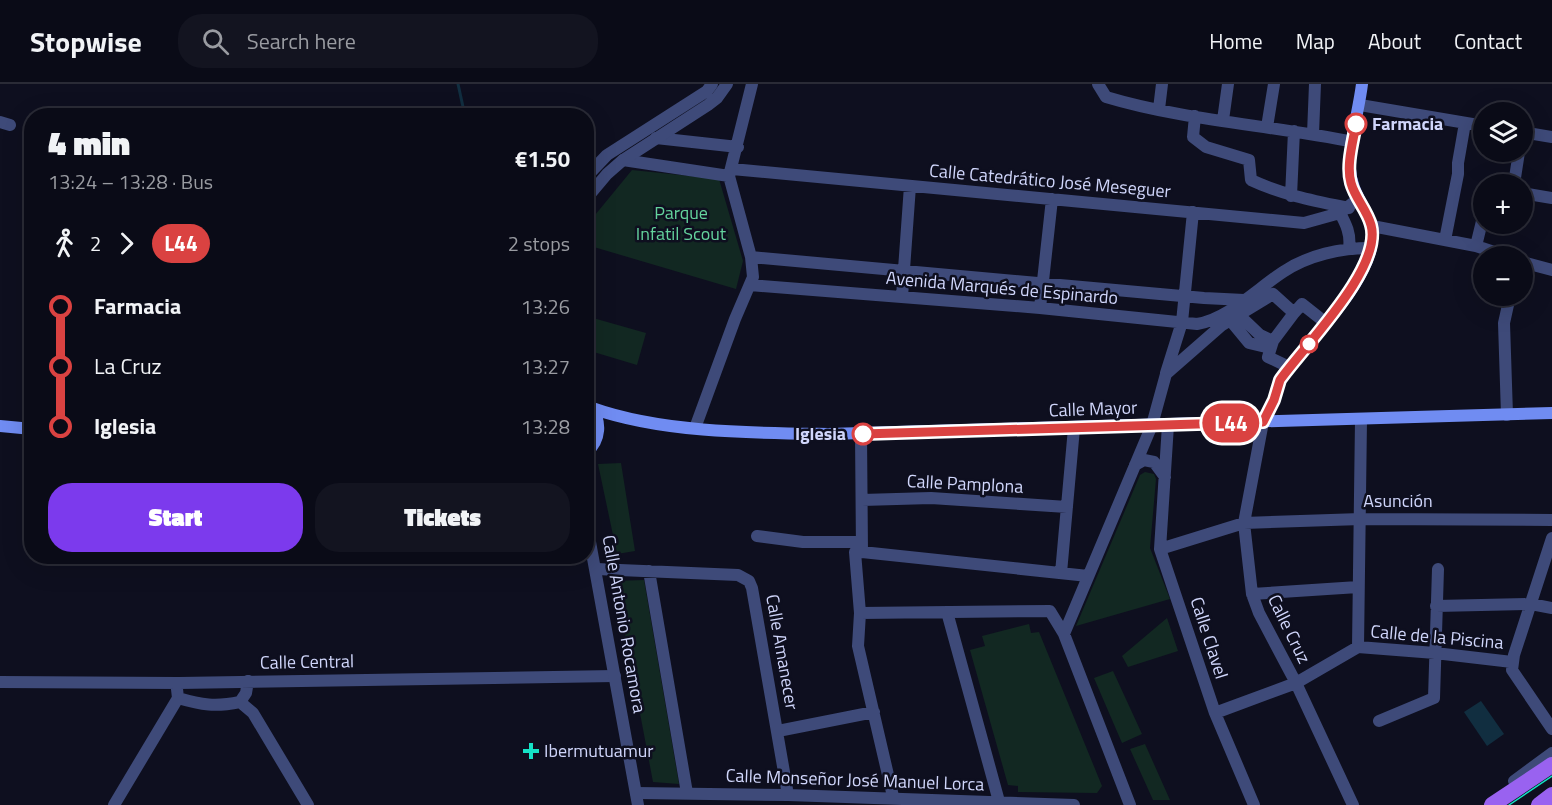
<!DOCTYPE html>
<meta charset="utf-8">
<style>
body{margin:0;font-family:"Titillium Web",sans-serif;background:#131420;color:#f1f3f6;height:100vh;display:flex;flex-direction:column;font-size:22px;white-space:nowrap}
*{box-sizing:border-box;margin:0}
p{font-size:20px;color:#999ba1}
.icon{flex:none;width:33px;height:33px;fill:none;stroke:currentColor;stroke-width:2;stroke-linecap:round;stroke-linejoin:round}
.map{position:relative;flex:1;overflow:hidden}
.drawer{position:absolute;left:24px;top:24px;width:570px;height:456px;display:flex;flex-direction:column;background:#0a0b17;border-radius:24px;box-shadow:0 6px 24px #0002,0 0 0 2px #2a2b36}
.drawer>*{flex:none}
.badge{padding:0 12px;border-radius:20px;font-size:21px;line-height:39px}
.buttons{position:absolute;left:1473px;top:18px;display:grid;gap:12px}
.buttons a{display:grid;place-items:center;width:60px;height:60px;border-radius:50%;background:#0a0b17;box-shadow:0 6px 24px #0002,0 0 0 2px #2a2b36;font-size:30px}
.map>.badge{position:absolute;translate:-50% -50%;box-shadow:0 0 0 3px #fff}
.legs{display:flex;align-items:center;gap:9px;height:66px;padding:0 24px;font-size:20px}
.legs p{margin-inline-start:auto}
.head{display:flex;align-items:center;justify-content:space-between;height:102px;padding:0 24px}
h1{font-size:33px;font-weight:800;line-height:45px}
.primary-button{display:flex;gap:12px;margin-top:auto;padding:12px 24px}
.primary-button a{flex:1;height:69px;border-radius:24px;background:#7c3aed;color:#fff;font-size:24px;font-weight:800;line-height:69px;text-align:center}
.primary-button a+a{background:#131420;color:#f1f3f6}
ul{padding:0 24px;list-style:none}
li{display:flex;align-items:center;gap:21px;height:60px;font-size:22px}
li i{display:grid;place-items:center;width:9px;height:100%;margin:0 8px;background:currentColor}
li i::after{content:'';width:15px;height:15px;margin:-8px;border:4px solid;border-radius:50%;background:#0a0b17}
li p{margin-inline-start:auto}
li:first-child i{background:linear-gradient(#0000 50%,currentColor 0)}
li:last-child i{background:linear-gradient(currentColor 50%,#0000 0)}
header{display:flex;align-items:center;gap:36px;box-sizing:border-box;height:84px;padding:0 30px;background:#0a0b17;border-bottom:2px solid #2a2b36}
header strong{font-size:28px}
nav{display:flex;gap:33px;margin-inline-start:auto;font-size:21px}
.search{width:420px;height:54px;background:#131420;display:flex;align-items:center;gap:15px;box-sizing:border-box;padding:0 21px;border-radius:24px;color:#999ba1;font-size:22px}
.map>svg:first-child{display:block}
.green{fill:#122822}
.water{fill:#112e40}
.lines{fill:none;stroke-linecap:round;stroke-linejoin:round}
.stream{stroke:#112e40;stroke-width:3}
.minor{stroke:#3e4a79;stroke-width:12}
.tertiary{stroke:#3e4a79;stroke-width:12}
.secondary{stroke:#708cf2;stroke-width:12}
.primary{stroke:#9962f0;stroke-width:16}
.tram{stroke:#15e2c6;stroke-width:1.5}
.line-1-casing{stroke:#fff;stroke-width:14}
.line-1{stroke:#da4241;stroke-width:9}
.stop-1-dot{fill:#fff;stroke:#da4241;stroke-width:3}
.poi-dot{fill:#15e2c6;stroke:#0e0f1f;stroke-width:2}
.labels{text-anchor:middle;stroke-width:5;stroke-linejoin:round;paint-order:stroke}
.stop-label{font-size:18px;font-weight:bold;fill:#d0d6fb;stroke:#0e0f1f;text-anchor:start}
.street-label{font-size:18px;fill:#d0d6fb;stroke:#0e0f1f}
.park-label{font-size:18px;fill:#64d39d;stroke:#0e0f1f}
.poi-label{font-size:18px;fill:#d0d6fb;stroke:#0e0f1f;text-anchor:start}
</style>
<header>
<strong>Stopwise</strong>
<div class="search"><svg class="icon" aria-label="search" viewBox="0 0 24 24"><circle cx="10" cy="10" r="6"/><path d="M15 15l6 6"/></svg>Search here</div>
<nav><a>Home</a><a>Map</a><a>About</a><a>Contact</a></nav>
</header>
<div class="map">
<svg width="1552" height="721" viewBox="0 0 1552 721">
<rect width="100%" height="100%" fill="#0e0f1f"/>
<path class="green" d="M632,86l87,9 24,82 -7,28 -149,-44 -1,-19z
M586,232l60,17 -9,32 -50,-15z
M621,379l14,88 -18,3 -19,-90z
M1145,388l9,2 2,5 -6,69 20,51 -94,27 64,-151z
M644,496l35,204 -26,-2 -38,-201z
M1167,534l11,33 -50,16 -6,-11z
M1029,540l2,9 8,-1 63,154 -5,7 -79,-1v-6l-10,-1 -38,-135 15,-4 -3,-10z
M1113,587l29,63 -20,9 -28,-65z
M1145,660l25,56h-17l-23,-51z"/>
<path class="water" d="M1481,617l23,33 -17,12 -23,-34z"/>
<g class="lines">
<path class="stream" d="M458,0l7,32"/>
<path class="minor" d="M1098,0l8,13c80,24 166,28 247,45
M1360,21l124,21
M1159,25l3,-25
M1195,32l-2,21 13,10 43,13 2,20c32,15 64,21 98,28
M1223,36l5,-36
M0,38l10,3
M1267,43l7,-43
M1522,48l30,5
M1313,50l2,-50
M656,54l82,9
M623,76l106,16
M732,85l572,54 36,-10 18,-14
M1514,100l5,-32
M1522,109l30,5
M1291,112l3,-65
M1340,129c6,11 11,21 9,35
M1372,142l104,20 30,10
M1445,156l13,-66v-11l7,-40
M1476,162l8,-33
M751,173l453,41 40,2
M1522,178l30,8
M750,201l290,23 157,16c31,-5 60,-35 86,-52 25,-17 58,-24 88,-24
M902,213l8,-111
M1040,224l12,-109
M1239,231l21,20 13,6
M1230,236l19,23 21,5
M1289,283l-21,-10 5,-16 21,-28
M1166,289l16,-51 11,-110
M1507,331l-3,-92 6,-27
M1263,338l-19,101 8,71 7,19 37,70 57,122
M1168,341l-8,124 55,164 39,92
M695,344l40,-109 18,-42 -2,-20 -22,-81 23,-92
M861,350l1,118h-7l5,61 -2,33 37,159
M1135,381l9,-5 10,2 11,15
M862,416l69,-2 136,9
M757,452l46,6h59
M1552,454l-38,117 -2,15 40,59
M1160,465l84,-26 117,-4 191,1
M862,468l226,24
M596,485l142,6 11,6 3,7 36,207
M649,487l38,222
M1061,489l13,-145
M1252,510l106,-7
M1436,522l95,-2 21,4
M947,528l53,193
M860,529l190,-2 14,23 66,171
M1064,550l88,-209 14,-51 56,-49 51,-31 21,19 8,-9 24,19
M1358,563l77,6 77,9
M0,598l179,1 436,-7
M177,605l1,9c24,7 37,9 62,4l6,-9 2,-12
M240,618l13,11 55,92
M1215,629l81,-30 62,-36 3,-227
M1379,637l55,-23 4,-129
M778,647l96,-19
M1514,697l38,-28
M636,709l152,2 286,10
M114,721l64,-107"/>
<path class="tertiary" d="M586,93l21,-22 100,-64 5,-7
M586,115l21,-25 16,-14 85,-55 9,-7 10,-14
M586,436l52,285"/>
<path class="secondary" d="M592,324c70,25 162,25 236,26l724,-21
M1263,338l11,-22 6,-20c25,-36 81,-88 91,-132 7,-31 -19,-48 -21,-78 -2,-24 9,-60 12,-86
M0,342l32,3
M586,369c15,-13 16,-32 4,-47"/>
<path class="primary" d="M1492,721l60,-40
M1539,721l13,-10"/>
<path class="tram" d="M1509,721l43,-29"/>
</g>
<g class="lines">
<defs>
<path id="line-1" d="M863,350l400,-12 11,-22 6,-20c24,-34 103,-112 91,-155 -4,-15 -16,-27 -20,-42 -5,-18 2,-41 5,-59"/>
</defs>
<use href="#line-1" class="line-1-casing"/>
<use href="#line-1" class="line-1"/>
</g>
<g class="stop-1-dot">
<circle cx="1356" cy="40" r="10"/>
<circle cx="1309" cy="260" r="8"/>
<circle cx="863" cy="350" r="10"/>
</g>
<path class="poi-dot" d="M528 658h6v6h6v6h-6v6h-6v-6h-6v-6h6z"/>
<g class="labels">
<g class="stop-label">
<text x="1372" y="46">Farmacia</text>
<text x="846" y="356" text-anchor="end">Iglesia</text>
</g>
<g class="street-label">
<text transform="translate(1050 97) rotate(5)" y="6">Calle Catedrático José Meseguer</text>
<text transform="translate(1002 204) rotate(5)" y="6">Avenida Marqués de Espinardo</text>
<text transform="translate(1093 325) rotate(-2)" y="6">Calle Mayor</text>
<text transform="translate(965 400) rotate(3)" y="6">Calle Pamplona</text>
<text x="1398" y="423">Asunción</text>
<text transform="translate(624 540) rotate(80)" y="6">Calle Antonio Rocamora</text>
<text transform="translate(1289 545) rotate(64)" y="6">Calle Cruz</text>
<text transform="translate(1437 553) rotate(5)" y="6">Calle de la Piscina</text>
<text transform="translate(1209 554) rotate(72)" y="6">Calle Clavel</text>
<text transform="translate(782 568) rotate(80)" y="6">Calle Amanecer</text>
<text transform="translate(307 578) rotate(-1)" y="6">Calle Central</text>
<text transform="translate(855 696) rotate(2)" y="6">Calle Monseñor José Manuel Lorca</text>
</g>
<g class="park-label">
<text x="681" y="135">Parque<tspan x="681" dy="21">Infatil Scout</tspan></text>
</g>
<g class="poi-label">
<text x="544" y="673">Ibermutuamur</text>
</g>
</g>
</svg>
<div class="buttons">
<a><svg class="icon" aria-label="layers" viewBox="0 0 24 24"><path d="M12 4l9 5-9 5-9-5zM3 14l9 5 9-5"/></svg></a>
<a>+</a>
<a>−</a>
</div>
<b class="badge" style="left:1231px;top:339px;background:#da4241;color:#fff">L44</b>
<section class="drawer">
<div class="head"><div><h1>4 min</h1><p>13:24 – 13:28 · Bus</p></div><b>€1.50</b></div>
<div class="legs"><svg class="icon" aria-label="walk" viewBox="0 0 24 24"><circle cx="13" cy="4" r="2"/><path d="M13 8l-2 6 4 7M11 14l-3 7M7 12l3-4h3l4 4"/></svg>2<svg class="icon" aria-label="forward" viewBox="0 0 24 24"><path d="M9 5l7 7-7 7"/></svg><b class="badge" style="background:#da4241;color:#fff">L44</b><p>2 stops</p></div>
<ul>
<li><i style="color:#da4241"></i><b>Farmacia</b><p>13:26</p></li>
<li><i style="color:#da4241"></i><span>La Cruz</span><p>13:27</p></li>
<li><i style="color:#da4241"></i><b>Iglesia</b><p>13:28</p></li>
</ul>
<div class="primary-button"><a>Start</a><a>Tickets</a></div>
</section>
</div>
